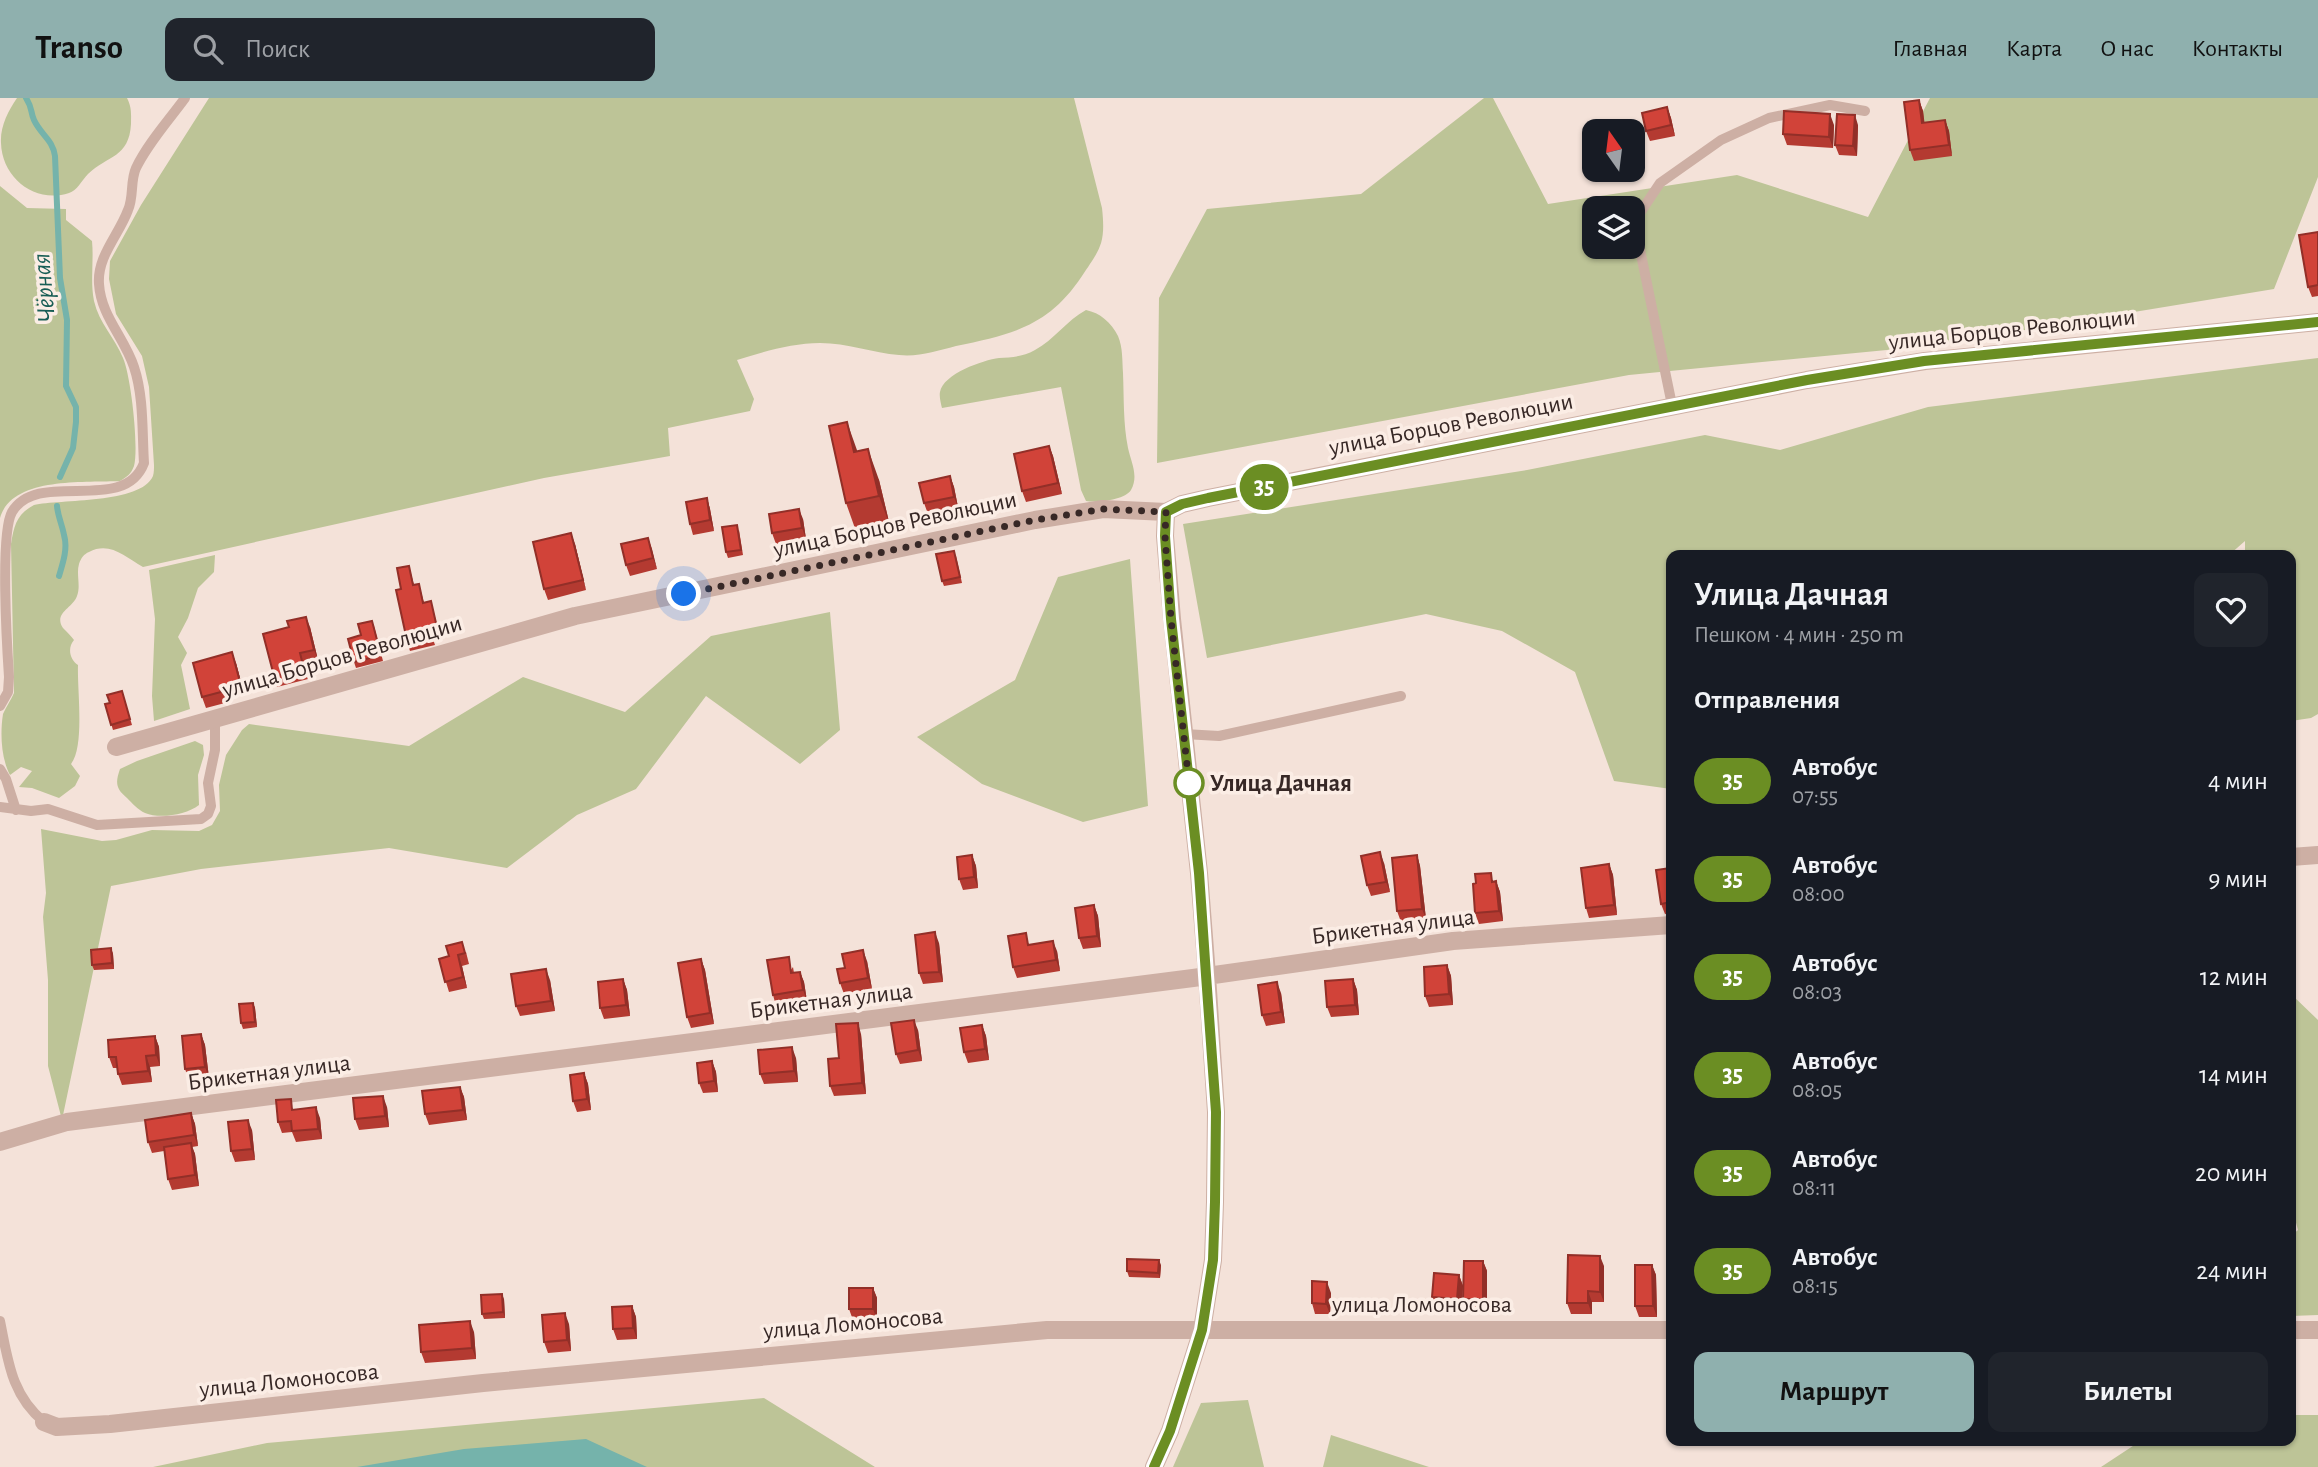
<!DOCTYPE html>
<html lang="ru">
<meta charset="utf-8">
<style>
body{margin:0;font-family:"Alegreya Sans",sans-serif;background:#20242c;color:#f1f3f6;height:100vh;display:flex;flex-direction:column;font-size:26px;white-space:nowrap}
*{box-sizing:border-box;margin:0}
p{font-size:23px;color:#9ea1a6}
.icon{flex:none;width:38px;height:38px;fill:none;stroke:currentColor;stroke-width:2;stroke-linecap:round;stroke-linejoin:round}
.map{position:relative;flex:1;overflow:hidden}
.drawer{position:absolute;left:1666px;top:452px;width:630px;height:896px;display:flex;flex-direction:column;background:#171b24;border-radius:14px;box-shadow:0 2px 5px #0004}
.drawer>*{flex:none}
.badge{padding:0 14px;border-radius:23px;font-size:24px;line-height:46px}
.needle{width:46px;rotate:346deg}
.buttons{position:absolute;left:1582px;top:21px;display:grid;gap:14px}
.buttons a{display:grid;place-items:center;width:63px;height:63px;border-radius:14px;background:#171b24;box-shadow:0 2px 5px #0004;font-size:35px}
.you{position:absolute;width:35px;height:35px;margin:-18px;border:5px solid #fff;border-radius:50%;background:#1a73e8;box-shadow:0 0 0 10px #1a73e833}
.map>.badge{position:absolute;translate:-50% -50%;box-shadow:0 0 0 4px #fff}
h2{padding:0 28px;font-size:26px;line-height:63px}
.round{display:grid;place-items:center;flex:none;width:74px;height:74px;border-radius:14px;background:#20242c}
.overview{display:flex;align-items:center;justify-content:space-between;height:119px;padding:0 28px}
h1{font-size:33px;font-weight:700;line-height:52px}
.button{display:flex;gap:14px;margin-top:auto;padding:14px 28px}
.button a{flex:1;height:80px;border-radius:14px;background:#8fb0ae;color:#111;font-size:28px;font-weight:700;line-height:80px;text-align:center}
.button a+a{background:#20242c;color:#f1f3f6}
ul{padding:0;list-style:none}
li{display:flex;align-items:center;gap:21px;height:98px;padding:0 28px}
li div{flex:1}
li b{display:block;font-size:26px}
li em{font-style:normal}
li .badge{min-width:77px;font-weight:700;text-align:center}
header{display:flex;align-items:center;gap:42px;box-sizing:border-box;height:98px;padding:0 35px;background:#8fb0ae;color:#111}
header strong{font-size:33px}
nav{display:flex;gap:38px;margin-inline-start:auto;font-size:24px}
.search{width:490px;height:63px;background:#20242c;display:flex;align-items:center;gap:18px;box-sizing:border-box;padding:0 24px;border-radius:14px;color:#9ea1a6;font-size:26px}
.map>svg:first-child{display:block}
.green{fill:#bdc497;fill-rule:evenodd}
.water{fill:#75b3ab}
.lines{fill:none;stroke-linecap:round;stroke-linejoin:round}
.stream{stroke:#75b3ab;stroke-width:6}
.service{stroke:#cdafa4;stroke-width:10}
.minor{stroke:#cdafa4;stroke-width:18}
.wall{fill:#b43a31}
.shaded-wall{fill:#922f28}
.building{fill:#d14339;stroke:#922f28;stroke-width:2}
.line-casing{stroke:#fff;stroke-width:16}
.line{stroke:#6b8e23;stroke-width:10}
.walk{stroke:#372826;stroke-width:7;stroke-dasharray:0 12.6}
.stop-dot{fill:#fff;stroke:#6b8e23;stroke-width:3.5}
.labels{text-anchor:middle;stroke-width:7;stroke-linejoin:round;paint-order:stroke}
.street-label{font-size:24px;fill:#372826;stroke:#fbede5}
.stop-label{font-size:24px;font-weight:bold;fill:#372826;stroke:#fbede5;text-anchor:start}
.water-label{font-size:26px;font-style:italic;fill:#185d55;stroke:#fbede5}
</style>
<header>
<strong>Transo</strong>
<div class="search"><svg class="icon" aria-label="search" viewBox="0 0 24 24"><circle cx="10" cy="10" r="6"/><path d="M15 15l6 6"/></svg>Поиск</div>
<nav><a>Главная</a><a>Карта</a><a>О нас</a><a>Контакты</a></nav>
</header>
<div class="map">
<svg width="2318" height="1369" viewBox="0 0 2318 1369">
<rect width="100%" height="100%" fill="#f4e2d9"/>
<path class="green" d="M17,0h110c5,10 4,16 4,26 -2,34 -23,31 -43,50 -6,6 -11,17 -19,19 -34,11 -67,-15 -68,-50 -1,-16 7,-32 16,-45z
M209,0h865l28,110c4,36 -2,41 -20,68 -34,51 -70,58 -126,70 -19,5 -37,11 -57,9 -26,-2 -52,-12 -79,-12 -28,0 -57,9 -83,17l17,39 -4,12 -82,17 2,28 -126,22 -401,89c-18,-10 -33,-26 -54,-15 -5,2 -8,6 -10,12 -3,10 2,22 -2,32 -4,12 -24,17 -14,32 4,4 8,8 11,12 -7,8 -4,20 4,25 -1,25 7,81 -7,99l9,12 -5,10 -16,12 -27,-10 -13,-1 13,-16 -11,-4 -11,8c-9,-17 -10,-42 -7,-61 3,-7 8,-14 11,-21l-3,-149c3,-19 6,-30 23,-39 26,-6 107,-1 119,-29 1,-4 1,-7 1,-11l-5,-78 -7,-31 -26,-42 -7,-35 1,-18 31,-56z
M1484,0h9l55,106 189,-29 131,42 62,-119h388v79l-44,112 -346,57 -299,29 -472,88 2,-165 48,-89 154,-15zM1594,110h39v39h-39z
M0,88l27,22 39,1v11l26,21c2,20 -2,40 2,60 5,22 21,37 29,57 8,18 16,90 11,108 -3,8 -7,11 -14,15 -35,2 -108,-5 -120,37z
M1086,212c14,3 25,12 32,26 5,12 4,24 5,37 1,24 0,51 5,75 3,14 11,28 3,42 -6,10 -34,13 -45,11l-5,-11 -20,-103 -119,21c-1,-4 -3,-12 -2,-16 3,-18 43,-32 59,-34 13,-1 24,-1 36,-8 19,-10 32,-30 51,-40z
M2318,260v356l-7,4 -20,3v-166h-46v-14l-16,14h-558v234l-57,-8 -39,-109 -73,-41 -76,-17 -219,44 -24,-134 344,-54 178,-35 75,15 148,-43z
M215,457l-1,17 -16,16 -10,30 -10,19 9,16 -6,12 9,44 -36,12 -2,-25 3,-77 -6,-49z
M1130,461l18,247 -65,16 -101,-38 -65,-47 98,-57 43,-103z
M830,514l10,118 -40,34 -94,-68 -70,93 -59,26 -70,53 -118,-20 -188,21 -90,17 -49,234 -14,-54v-86l-5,-63 3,-24 -5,-64 61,12 14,-1 36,-10 47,1 13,-6 8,-14 -1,-26 7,-30 16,-25 7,-6 160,22 114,-69 102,35 86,-76z
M195,643l8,4 1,10 -6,20 1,30c-13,10 -39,14 -54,8 -7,-3 -13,-10 -18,-15 -11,-9 -12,-15 -7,-29l17,-8z
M2291,896l27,26v295l-27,1v-80l7,-6 -7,-26z
M764,1300l111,69h-722l114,-24z
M1248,1302l16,67h-91l28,-64z
M2291,1317h27v52h-217l41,-27h149z
M1331,1337l98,32h-106z"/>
<path class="water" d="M586,1341l61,28h-290l107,-18z"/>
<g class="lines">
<path class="stream" d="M26,0c7,11 4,13 8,22 7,15 19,20 21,36l5,122 7,42 -1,66 10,21v15l-3,26 -13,29
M57,408c1,11 5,18 7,29 4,13 -1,28 -5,41"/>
<path class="service" d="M1672,307l-34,-165 2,-27 20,-30 61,-43 48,-22 61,-13 35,6
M0,608l8,-14 1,-15c-2,-30 -9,-144 3,-165 26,-44 112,4 132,-49 -2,-31 0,-66 -10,-96 -10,-30 -33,-51 -35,-83 -2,-28 20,-49 29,-74 6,-13 2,-29 8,-42 12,-25 33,-48 49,-70
M1184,636l35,2 182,-40
M0,671l6,10 10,31
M0,709l31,4 17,-2 49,16 104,-6 7,-5 3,-8 -3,-23 7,-33v-32
M0,1223c8,39 11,74 44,101"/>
<path class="minor" d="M116,649l459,-131 460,-96 68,-11 63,3 16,-8 26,-6 599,-118 118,-19 393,-39
M2291,759l27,-2
M0,1044l67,-20 1126,-144 260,-37 218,-16
M2291,1232h27
M44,1324l13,5 53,-3 373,-41 564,-53h624
M1154,1369l16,-36 32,-101 11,-70 2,-58 1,-90 -9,-137 -8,-102 -27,-254 -7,-83 1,-24"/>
</g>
<path class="wall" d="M1919,2l4,11 1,12 21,-3 4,11 3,25 -38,5 -4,-11z
M1667,9l4,11 4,18 -25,5 -4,-10z
M1834,27l-1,23 -46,-3 -4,-11z
M1858,27l-1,31 -18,-1 -4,-10z
M2318,134v64l-6,1 -4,-10z
M1049,348l4,10 9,38 -36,8 -4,-11z
M858,353l21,29 11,46 -33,8 -11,-31z
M950,378l4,11 4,20 -30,7 -4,-11z
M707,400l3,11 4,22 -21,4 -3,-11z
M803,421l3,20 -30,5 -4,-11z
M739,432l4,25 -15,3 -2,-6z
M648,440l9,31 -27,7 -4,-11z
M575,446l11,46 -38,10 -4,-11z
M956,458l6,27 -18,3 -2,-5z
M409,468l5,19 5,-1 5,19 7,-2 9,36 -7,2 2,6 -25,6 -2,-6z
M374,528l9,35 -27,7 -2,-6 7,-27z
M310,529l8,33 -14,4 4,15 -31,8 -3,-11z
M236,565l8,30 -20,5 1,5 -19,5 -4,-11z
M122,593l10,34 -19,5 -8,-26 5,-1z
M972,757l4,11 2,22 -15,2 -4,-11z
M1417,757l3,11 6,53 -25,3 -4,-11z
M1384,765l6,29 -19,4 -4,-11z
M1609,766l4,11 4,40 -28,3 -3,-10z
M1671,770v45l-6,1 -4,-10z
M1496,783l4,11 3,29 -24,3 -4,-11 20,-31z
M1094,807l4,11 3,31 -18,2 -4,-11z
M939,845l4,39 -20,2 -4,-11z
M111,850l2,6 1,15 -20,1 -2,-5z
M1057,853l3,20 -43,7 -4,-11z
M466,854l3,12 -7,2 5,22 -18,4 -10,-33z
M701,861l4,11 9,54 -23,4 -4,-11z
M867,863l5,28 -28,5 -4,-11 5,-15z
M1447,867l4,11 2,29 -24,2 -4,-11z
M793,869l1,6 6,-1 4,10 3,19 -31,5 -3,-11z
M623,881l4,11 3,26 -26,3 -4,-11z
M1353,881l4,11 2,25 -28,2 -4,-10z
M550,882l5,31 -35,5 -4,-10z
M1281,895l4,30 -19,3 -4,-11z
M253,905l2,5 2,19 -14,2 -2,-6z
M982,927l4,11 3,24 -21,3 -4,-11z
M918,932l4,31 -22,3 -4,-10z
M201,936l4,11 4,33 -20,2 -4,-11z
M861,936l5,60 -32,2 -4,-10 9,-28z
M155,938l4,11 1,19 -10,1 2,15 -30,3 -4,-11 -1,-6h-4l-4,-11z
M796,960l2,24 -34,2 -4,-10z
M712,963l4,11 2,20 -15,1 -4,-10z
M584,975l4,11 3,26 -14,2 -4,-11z
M460,989l4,10 3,23 -38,5 -4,-11z
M387,1009l2,20 -30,3 -4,-11z
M295,1012l25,8 2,21 -26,3 -4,-10 -10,1 -4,-11z
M191,1015l4,11 3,22 -6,1 3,7 4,32 -27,4 -4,-11 -4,-28 -12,2 -4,-11z
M252,1032l3,30 -20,2 -4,-11z
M1483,1163l4,10v39h-20l-4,-11z
M1161,1167l-1,13 -31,-1 -2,-6z
M1652,1167l4,10 1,42h-18l-4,-11z
M1604,1168v36h-12v12h-21l-4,-11z
M1459,1177l4,11 -2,24 -25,-2 -4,-11z
M873,1190l4,10v22h-24l-4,-11z
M1331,1195l-1,21h-15l-3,-11z
M504,1201l1,19 -21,1 -2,-5z
M632,1208l4,11 1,22 -20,1 -4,-11z
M569,1226l2,27 -23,2 -4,-11z
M474,1234l2,27 -51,4 -4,-11z"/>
<path class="shaded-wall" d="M1919,2l4,11 3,23 -4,-11z
M1667,9l4,11 4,18 -4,-11z
M1830,16l4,11 -1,23 -4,-11z
M1855,17l3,10 -1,31 -4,-10z
M1945,22l4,11 3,25 -3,-11z
M847,324l11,31 -4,-1z
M1049,348l4,10 9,38 -4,-11z
M868,351l11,31 11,46 -11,-30z
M950,378l4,11 4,20 -4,-10z
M707,400l3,11 4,22 -4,-11z
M799,411l4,10 3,20 -4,-11z
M571,435l4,11 11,46 -3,-10z
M648,440l4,11 5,20 -4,-11z
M306,519l4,10 8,33 -4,-10z
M232,554l4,11 8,30 -4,-11z
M1380,754l4,11 6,29 -4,-10z
M972,757l4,11 2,22 -4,-11z
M1417,757l3,11 6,53 -4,-10z
M1609,766l4,11 4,40 -3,-10z
M1496,783l4,11 3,29 -4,-10z
M1094,807l4,11 3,31 -4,-11z
M935,834l4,11 4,39 -4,-10z
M1053,843l4,10 3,20 -4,-11z
M111,850l2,6 1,15 -2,-6z
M863,852l4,11 5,28 -4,-11z
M458,857l4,11 5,22 -4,-11z
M701,861l4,11 9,54 -4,-11z
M1447,867l4,11 2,29 -4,-11z
M546,871l4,11 5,31 -4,-10z
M800,874l4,10 3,19 -4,-11z
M623,881l4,11 3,26 -4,-11z
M1353,881l4,11 2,25 -4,-10z
M1277,884l4,11 4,30 -4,-11z
M253,905l2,5 2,19 -2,-5z
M914,922l4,10 4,31 -4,-11z
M858,925l3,11 5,60 -4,-11z
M982,927l4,11 3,24 -4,-11z
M201,936l4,11 4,33 -4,-11z
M155,938l4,11 1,19 -4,-11z
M792,949l4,11 2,24 -4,-11z
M146,958l4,11 2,15 -4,-11z
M712,963l4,11 2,20 -4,-11z
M584,975l4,11 3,26 -4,-11z
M460,989l4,10 3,23 -4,-10z
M383,998l4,11 2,20 -4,-11z
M316,1009l4,11 2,21 -4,-10z
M191,1015l4,11 3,22 -4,-11z
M248,1022l4,10 3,30 -3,-11z
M191,1045l4,11 4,32 -4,-11z
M2291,1049l2,5 1,18 -3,-8z
M1600,1158l4,10v36l-4,-10z
M1159,1162l2,5 -1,13 -2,-5z
M1483,1163l4,10v39l-4,-11z
M1652,1167l4,10 1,42 -4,-11z
M1459,1177l4,11 -2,24 -4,-11z
M1327,1184l4,11 -1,21 -4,-10z
M873,1190l4,10v22l-4,-11z
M1588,1193l4,11v12l-4,-11z
M502,1196l2,5 1,19 -2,-6z
M632,1208l4,11 1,22 -4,-11z
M565,1215l4,11 2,27 -4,-11z
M470,1223l4,11 2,27 -4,-11z"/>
<path class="building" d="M1919,2l3,23 23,-3 4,25 -39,5 -6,-48z
M1667,9l4,18 -25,6 -4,-18z
M1784,13l46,3 -1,23 -46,-3z
M1837,16l18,1 -2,31 -18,-1z
M2318,134v53l-10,2 -9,-52z
M847,324l7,30 14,-3 11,47 -33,7 -17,-77z
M1049,348l9,37 -36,8 -8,-37z
M950,378l4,21 -30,6 -5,-20z
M707,400l3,22 -20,4 -4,-22z
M799,411l3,19 -30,5 -3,-19z
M737,427l4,25 -15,2 -4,-25z
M571,435l12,47 -39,9 -11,-47z
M648,440l5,20 -27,7 -5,-21z
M954,453l6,26 -18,4 -6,-27z
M409,468l4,19 6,-1 4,19 8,-2 7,31 -7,1 2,7 -25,5 -12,-55 5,-1 -4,-21z
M306,519l8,33 -14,3 4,16 -30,7 -11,-42 26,-7 -2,-6z
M372,523l9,34 -27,7 -6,-23 13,-4 -3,-11z
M232,554l8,30 -20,5 1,5 -19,5 -9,-34z
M122,593l8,28 -19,6 -6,-21 5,-1 -3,-8z
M1380,754l6,30 -19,3 -6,-29z
M972,757l2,22 -15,2 -2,-22z
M1417,757l5,54 -25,2 -5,-53z
M1609,766l5,41 -28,3 -5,-40z
M1671,770v34l-10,2 -5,-34z
M1491,775l1,9 4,-1 3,30 -24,2 -2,-29 3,-1 -1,-9z
M1094,807l3,31 -18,2 -4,-30z
M935,834l4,40 -20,1 -4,-38z
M1026,835l2,12 25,-4 3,19 -43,7 -5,-31z
M462,844l3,11 -7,2 5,22 -18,5 -6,-23 10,-3 -3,-10z
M111,850l1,15 -20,2 -1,-15z
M863,852l5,28 -28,5 -3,-14 8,-1 -3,-14z
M789,859l2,16 9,-1 3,18 -30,5 -6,-35z
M701,861l9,54 -23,4 -9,-54z
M1447,867l2,29 -24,2 -1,-29z
M546,871l5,32 -35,5 -5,-32z
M623,881l3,26 -26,3 -2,-26z
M1353,881l2,26 -28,2 -2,-26z
M1277,884l4,30 -19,3 -4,-30z
M253,905l2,19 -14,1 -2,-19z
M914,922l4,30 -22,4 -5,-31z
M858,925l4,60 -32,3 -2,-27 11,-1 -3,-34z
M982,927l3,24 -21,3 -4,-24z
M201,936l4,33 -20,2 -3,-33z
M155,938l1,19 -10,1 2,15 -30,3 -2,-17h-7l-1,-17z
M792,949l2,24 -34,3 -2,-24z
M712,963l2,20 -15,2 -2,-20z
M584,975l3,26 -14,2 -3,-26z
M460,989l3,23 -38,4 -3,-23z
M383,998l2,20 -30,3 -2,-21z
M291,1001l1,11 24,-3 2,22 -26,2 -1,-10 -13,1 -2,-22z
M191,1015l3,22 -46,7 -3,-22z
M248,1022l4,29 -21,2 -3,-29z
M191,1045l4,32 -27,4 -4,-32z
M1568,1157l32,1v36l-12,-1v12h-21z
M1127,1161l32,1 -1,13 -31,-2z
M1464,1163h19v38h-20z
M1635,1167h17l1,41h-18z
M1434,1175l25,2 -2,24 -25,-2z
M1312,1183l15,1 -1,22 -14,-1z
M849,1190h24v21h-24z
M502,1196l1,18 -21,2 -1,-19z
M632,1208l1,22 -20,1 -1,-22z
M565,1215l2,27 -23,2 -2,-27z
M470,1223l2,27 -51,4 -2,-27z"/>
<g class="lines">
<defs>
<path id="line" d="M1154,1369l16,-36 32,-101 11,-70 2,-58 1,-90 -10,-137 -7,-102 -28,-254 -6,-83 1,-24 16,-8 26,-6 599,-118 117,-19 394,-39"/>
</defs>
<use href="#line" class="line-casing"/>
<use href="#line" class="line"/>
<path class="walk" d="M684,496l351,-74 68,-11 63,3 -1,24 6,83 18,164"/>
</g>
<circle class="stop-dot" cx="1189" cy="685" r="14"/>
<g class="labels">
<g class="street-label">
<text transform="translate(2012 231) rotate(-6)" y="8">улица Борцов Революции</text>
<text transform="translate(1451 326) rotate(-11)" y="8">улица Борцов Революции</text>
<text transform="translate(895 426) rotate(-12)" y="8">улица Борцов Революции</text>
<text transform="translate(342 558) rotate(-16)" y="8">улица Борцов Революции</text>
<text transform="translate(1393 828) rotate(-7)" y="8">Брикетная улица</text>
<text transform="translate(831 902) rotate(-7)" y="8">Брикетная улица</text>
<text transform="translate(269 974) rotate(-7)" y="8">Брикетная улица</text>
<text x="1422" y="1214">улица Ломоносова</text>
<text transform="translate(853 1225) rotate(-5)" y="8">улица Ломоносова</text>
<text transform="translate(289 1282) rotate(-6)" y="8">улица Ломоносова</text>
</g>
<g class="stop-label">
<text x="1210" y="693">Улица Дачная</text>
</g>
<g class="water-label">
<text transform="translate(43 190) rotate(-95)" y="9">Чёрная</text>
</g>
</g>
</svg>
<div class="buttons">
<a><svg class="needle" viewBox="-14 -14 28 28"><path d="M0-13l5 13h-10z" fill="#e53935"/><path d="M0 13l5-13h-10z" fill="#9ea1a6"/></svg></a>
<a><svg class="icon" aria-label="layers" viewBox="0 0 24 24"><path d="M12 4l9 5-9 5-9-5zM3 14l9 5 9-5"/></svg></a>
</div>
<div class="you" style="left:684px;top:496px"></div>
<b class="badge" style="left:1264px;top:389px;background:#6b8e23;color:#fff">35</b>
<section class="drawer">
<div class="overview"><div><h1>Улица Дачная</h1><p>Пешком · 4 мин · 250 m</p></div><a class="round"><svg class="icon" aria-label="heart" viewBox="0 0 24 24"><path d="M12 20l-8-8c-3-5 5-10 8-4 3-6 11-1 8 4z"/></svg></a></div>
<h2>Отправления</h2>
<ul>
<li><span class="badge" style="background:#6b8e23;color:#fff">35</span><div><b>Автобус</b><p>07:55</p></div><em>4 мин</em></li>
<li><span class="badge" style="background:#6b8e23;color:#fff">35</span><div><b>Автобус</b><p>08:00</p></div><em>9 мин</em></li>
<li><span class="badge" style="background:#6b8e23;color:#fff">35</span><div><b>Автобус</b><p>08:03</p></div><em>12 мин</em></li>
<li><span class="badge" style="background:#6b8e23;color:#fff">35</span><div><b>Автобус</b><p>08:05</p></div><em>14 мин</em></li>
<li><span class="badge" style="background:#6b8e23;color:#fff">35</span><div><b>Автобус</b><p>08:11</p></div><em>20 мин</em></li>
<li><span class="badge" style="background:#6b8e23;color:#fff">35</span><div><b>Автобус</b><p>08:15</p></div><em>24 мин</em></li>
</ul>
<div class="button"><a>Маршрут</a><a>Билеты</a></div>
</section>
</div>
